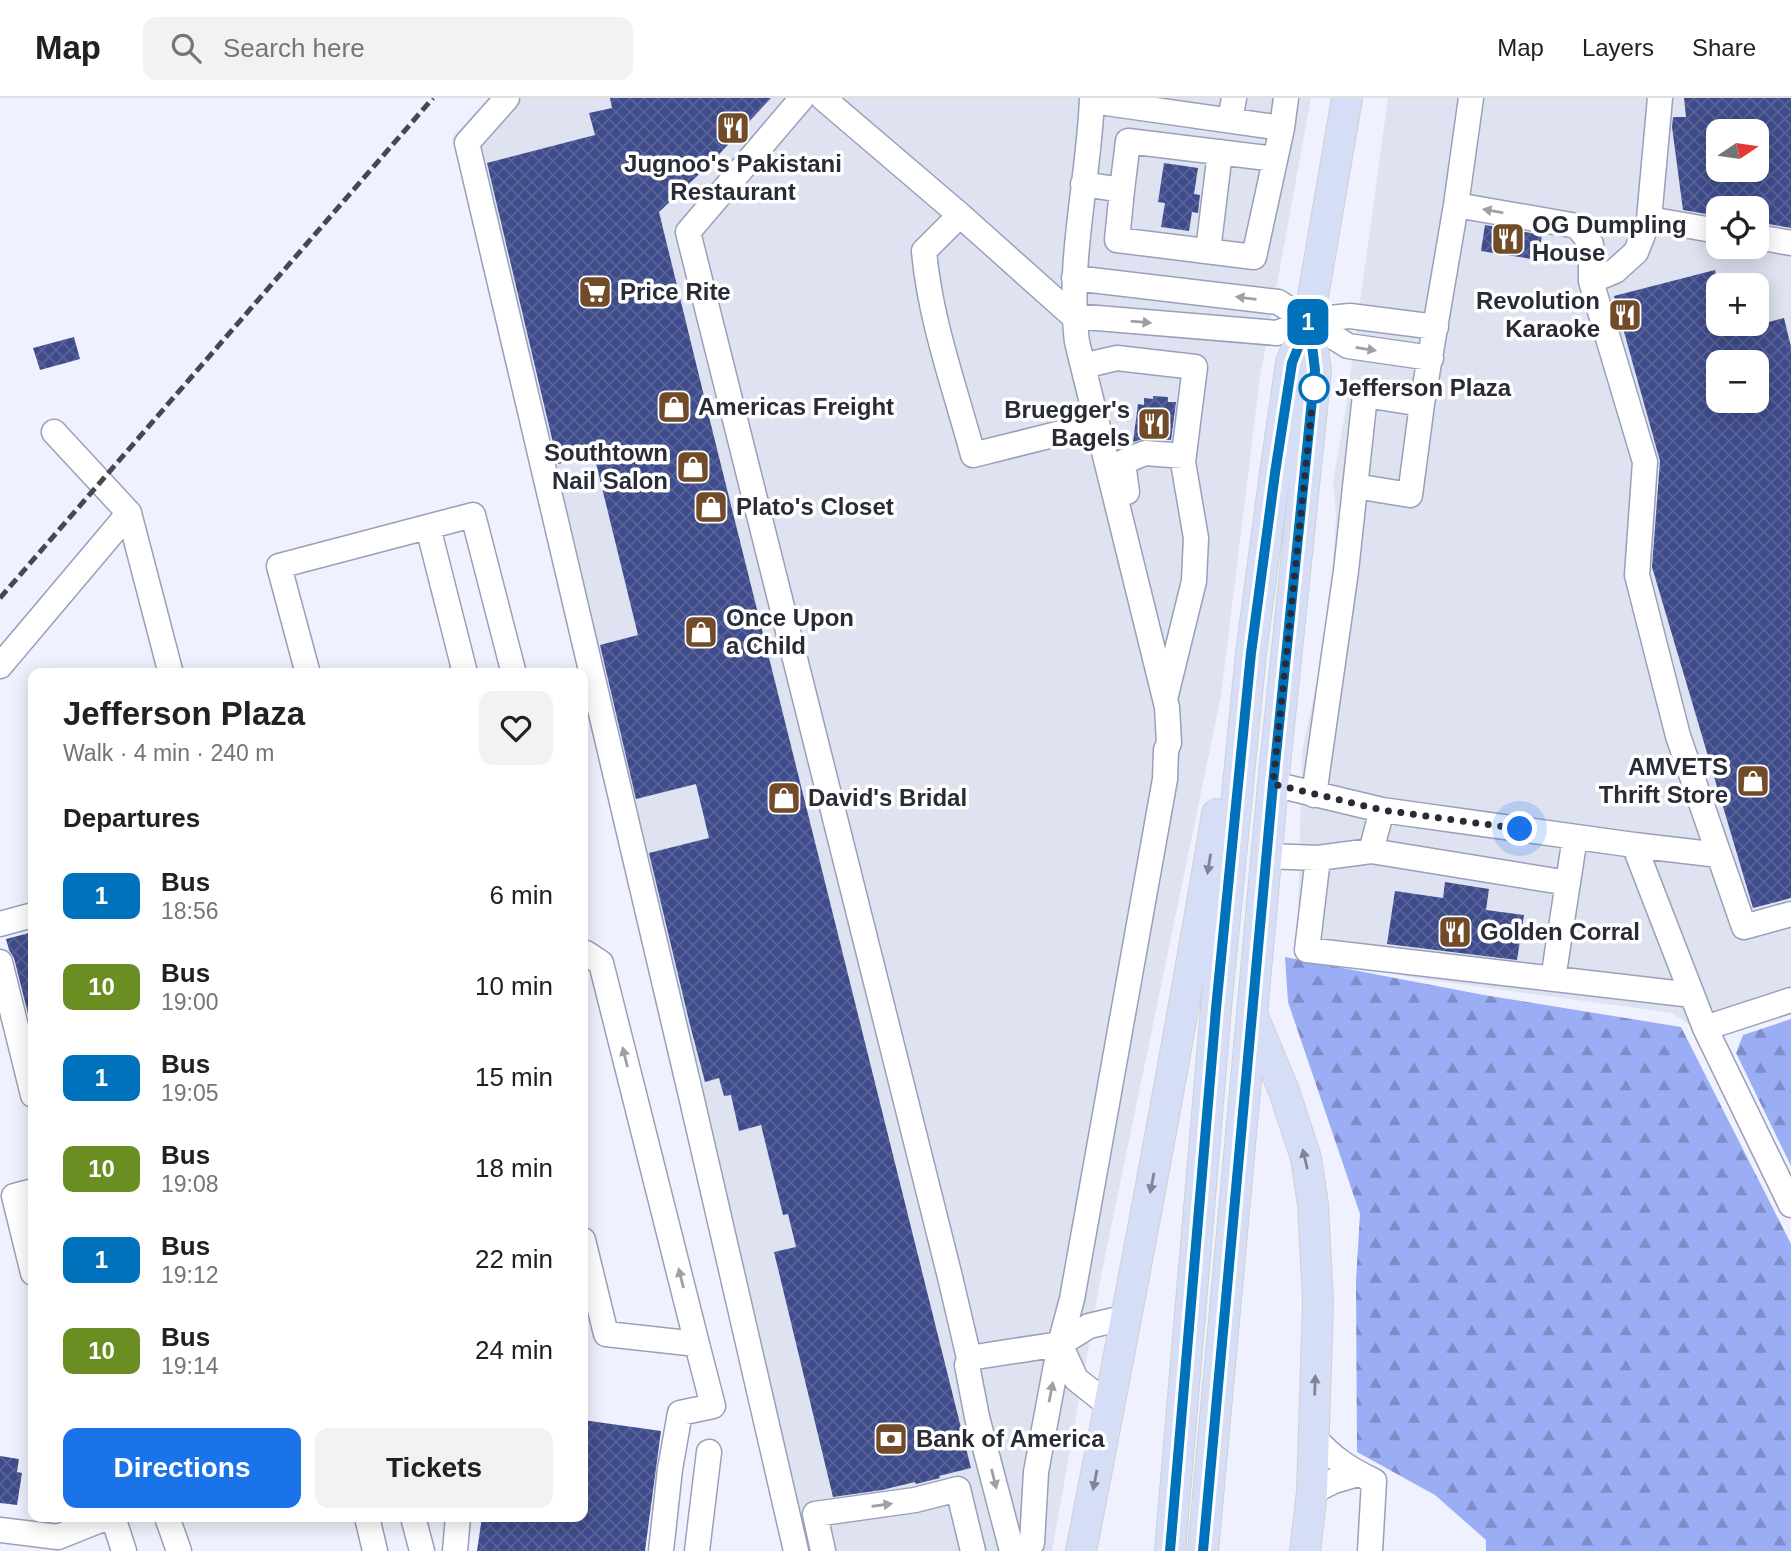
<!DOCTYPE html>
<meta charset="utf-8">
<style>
body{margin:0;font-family:Helvetica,sans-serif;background:#f2f2f2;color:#202124;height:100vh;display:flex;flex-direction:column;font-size:26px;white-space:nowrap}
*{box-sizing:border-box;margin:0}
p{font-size:23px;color:#757577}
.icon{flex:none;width:38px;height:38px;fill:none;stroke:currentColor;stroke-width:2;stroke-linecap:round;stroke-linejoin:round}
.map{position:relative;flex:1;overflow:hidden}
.panel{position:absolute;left:28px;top:570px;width:560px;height:854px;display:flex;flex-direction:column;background:#fff;border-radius:14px;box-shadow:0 4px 18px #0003}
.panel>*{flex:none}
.badge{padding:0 14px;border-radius:10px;font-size:24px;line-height:46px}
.needle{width:46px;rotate:77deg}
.buttons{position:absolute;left:1706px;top:21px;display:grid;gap:14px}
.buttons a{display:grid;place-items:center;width:63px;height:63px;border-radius:14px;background:#fff;box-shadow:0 4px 18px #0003;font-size:35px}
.you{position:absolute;width:35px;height:35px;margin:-18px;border:5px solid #fff;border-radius:50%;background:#1a73e8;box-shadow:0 0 0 10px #1a73e833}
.map>.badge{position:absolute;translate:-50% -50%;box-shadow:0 0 0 4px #fff}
h2{padding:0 35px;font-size:26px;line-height:63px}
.round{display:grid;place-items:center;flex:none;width:74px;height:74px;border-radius:14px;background:#f2f2f2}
.overview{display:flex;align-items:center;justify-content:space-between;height:119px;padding:0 35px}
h1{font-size:33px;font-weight:600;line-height:52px}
.cta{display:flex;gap:14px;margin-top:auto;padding:14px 35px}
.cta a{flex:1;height:80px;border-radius:14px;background:#1a73e8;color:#fff;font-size:28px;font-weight:600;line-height:80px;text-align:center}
.cta a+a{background:#f2f2f2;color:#202124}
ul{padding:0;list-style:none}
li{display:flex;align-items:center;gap:21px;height:91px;padding:0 35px}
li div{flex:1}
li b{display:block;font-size:26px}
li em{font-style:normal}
li .badge{min-width:77px;font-weight:700;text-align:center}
header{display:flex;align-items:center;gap:42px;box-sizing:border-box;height:98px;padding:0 35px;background:#fff;border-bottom:2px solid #e0e0e0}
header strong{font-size:33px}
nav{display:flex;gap:38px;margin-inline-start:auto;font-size:24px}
.search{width:490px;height:63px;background:#f2f2f2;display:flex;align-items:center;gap:18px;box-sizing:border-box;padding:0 24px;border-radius:14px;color:#757577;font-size:26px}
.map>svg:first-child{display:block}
.built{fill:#dee2f1;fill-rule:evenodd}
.forest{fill:url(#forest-firs)}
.building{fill:url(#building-cross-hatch);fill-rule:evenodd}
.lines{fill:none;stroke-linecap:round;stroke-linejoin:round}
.minor-casing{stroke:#98a0ba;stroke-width:27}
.major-casing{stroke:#d0d1d3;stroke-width:32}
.minor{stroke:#fff;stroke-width:24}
.major{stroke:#d5ddf7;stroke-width:30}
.rail{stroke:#454853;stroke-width:5;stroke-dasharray:10 5;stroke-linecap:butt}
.oneway{fill:#9fa0a5}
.oneway2{fill:#7f8497}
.line-casing{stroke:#fff;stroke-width:16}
.line{stroke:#0072bc;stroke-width:10}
.walk{stroke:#292c37;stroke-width:7;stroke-dasharray:0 12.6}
.stop-dot{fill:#fff;stroke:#0072bc;stroke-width:3.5}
.labels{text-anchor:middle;stroke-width:7;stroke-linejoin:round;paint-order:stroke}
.poi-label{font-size:24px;font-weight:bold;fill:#292c37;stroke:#fff;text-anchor:start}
.stop-label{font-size:24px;font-weight:bold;fill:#292c37;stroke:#fff;text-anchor:start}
</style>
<header>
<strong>Map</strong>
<div class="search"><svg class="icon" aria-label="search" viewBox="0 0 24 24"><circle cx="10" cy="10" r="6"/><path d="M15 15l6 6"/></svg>Search here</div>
<nav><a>Map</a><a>Layers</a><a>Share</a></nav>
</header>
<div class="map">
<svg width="1791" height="1453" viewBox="0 0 1791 1453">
<defs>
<pattern id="forest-firs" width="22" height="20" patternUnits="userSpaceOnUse" patternTransform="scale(1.75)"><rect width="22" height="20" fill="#9badf5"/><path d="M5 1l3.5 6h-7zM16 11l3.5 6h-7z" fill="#7e8dc7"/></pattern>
<pattern id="building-cross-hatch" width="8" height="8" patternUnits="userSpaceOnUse" patternTransform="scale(1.75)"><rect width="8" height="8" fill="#3f4c8c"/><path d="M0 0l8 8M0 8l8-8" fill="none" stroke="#596397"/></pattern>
</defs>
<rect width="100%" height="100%" fill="#eff2fe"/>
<path class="built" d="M488,0h823l-51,279 -39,319 -119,575 -50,280h-268l-201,-856v-21h-5l-126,-536z
M1388,0h403v906l-92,27 -27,-18 -257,-35 -118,-24 5,-203 27,-126 7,-107 -3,-36 12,-69zM1718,33h39v39h-39zM1718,110h39v39h-39zM1718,187h39v39h-39zM1718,264h39v39h-39z"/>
<path class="forest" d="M1285,859l199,38 197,32 110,217v307h-305v-11l-51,-45 -78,-43 -1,-171 4,-67 -72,-212z
M1791,921v147l-55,-113 7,-18z"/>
<path class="building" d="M610,0h161l-59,64 -53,50 56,229 256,1027 -32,8 1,2 -24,6 -1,-2 -33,8 -49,7 -59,-245 22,-5 -8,-33 -5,1 -22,-90 -22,6 -8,-36 -7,1 -5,-18 -14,4 -15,-57 -41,-172 60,-15 -13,-54 -60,15 -36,-154 38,-10 -44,-180 -36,9 -71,-301 108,-28 -6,-22 23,-5z
M1684,0h107v130l-34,-6v-14h-39v8l-35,-6 -11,-83 1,-10h13zM1718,33h39v39h-39z
M1164,65l34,5 -4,26 6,1 -2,18 -6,-1 -3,19 -28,-4 4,-24 -7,-1z
M1485,127l57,10 -4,25 -57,-9z
M1715,172l3,14v40h11l2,8 53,-14 7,29v551l-38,10 -101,-341 8,-106 -46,-165zM1718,264h39v39h-39z
M74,239l6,22 -40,11 -7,-22z
M1153,298l15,1v5h8l-5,38 -25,-2 -13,4 5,-38 6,1v-7l9,1z
M1445,784l44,7 -3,21 38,5 -7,45 -130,-16 8,-53 48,7z
M33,834v94h-2l-17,-68 -5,-8 -3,-11z
M583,1322l78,11 -16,120h-168l5,-34h101z
M0,1358l19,3 -2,13 5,1 -5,32 -17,-2z"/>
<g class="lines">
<defs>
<path id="minor" d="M507,0l-40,45 225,957 104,451
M802,0l-114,134 262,1045 19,81 -2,7 10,52 35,134
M823,0l137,117 113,101 204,17 32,-13 41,-4 86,11
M1660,0l-11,121 -13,33 -21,19 -24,10 54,181 -8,113 41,161 66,191 47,-13
M1092,3l190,27 4,-30
M1230,22l4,-22
M1083,86l39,6 -5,50 137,17 28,-129
M1122,92l6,-49 147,18
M1456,107l121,21 14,18v37
M960,117l-36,36c6,69 31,137 49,204l124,-31
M1649,121l69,12
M1757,139l34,6
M1208,153l12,-99
M1074,180l204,24 70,44 83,12
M1083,268l34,-8 78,9 -12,95 13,76 -2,43 -28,114
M54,334l75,81
M1355,388l55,9 12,-91 34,-199 15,-107
M1127,394l-4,-30 22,-9 39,3
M428,429l36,142 -3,5
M0,568l129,-153 42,161
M308,576l-29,-108 194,-51 41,159
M1273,686l109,26 252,35 71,183 86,177
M1314,697l32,-224 19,-176 57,9
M1382,712l-11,41 197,32
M1634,747l85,10
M1267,758l51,2 -11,92 385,45
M1318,760l53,-7
M0,826l33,-9
M586,855l15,10 96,381
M0,864l33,133
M1553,881l22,-142
M1705,930l86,-28
M33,1093l-19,5 19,77
M583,1142l23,94 91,10 16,62 -33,7 -10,56 -9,82
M1060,1246l16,35 34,27
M969,1260l91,-14 29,-18 38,-9
M1314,1339c18,21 35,32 60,44l-4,70
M1312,1394l22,-11 24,-7
M113,1419l11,34
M167,1419l12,34
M367,1419l8,34
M413,1419l9,34
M0,1432l58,7 50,-20
M455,1453l3,-34
M697,1453l12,-99
M823,1453l-8,-37 100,-14 43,-11 15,62
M1021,1453l11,-8 4,-71 24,-128 12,-45 93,-520 1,-29 3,-7 -2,-36 -90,-365c-10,-82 12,-162 15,-244"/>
<path id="major" d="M1254,921l30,72 22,67 7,47 5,97 -6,190 -7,59
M1081,1453c48,-245 95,-491 136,-737
M1170,1453l46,-543 35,-355 24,-180 16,-110 18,-43 38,-222
M1203,1453l70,-767 43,-414 -7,-46"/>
</defs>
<use href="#minor" class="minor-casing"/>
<use href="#major" class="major-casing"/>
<use href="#minor" class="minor"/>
<use href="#major" class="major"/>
<path class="rail" d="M0,500l433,-500"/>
</g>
<defs><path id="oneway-solid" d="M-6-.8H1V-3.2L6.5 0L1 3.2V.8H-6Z" transform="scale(1.75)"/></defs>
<g class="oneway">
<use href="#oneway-solid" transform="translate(1493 113) rotate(-170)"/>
<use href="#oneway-solid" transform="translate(1246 200) rotate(-173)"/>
<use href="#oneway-solid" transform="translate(1141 224) rotate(5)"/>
<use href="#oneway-solid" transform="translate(1366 251) rotate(9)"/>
<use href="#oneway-solid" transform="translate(625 959) rotate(-104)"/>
<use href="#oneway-solid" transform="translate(681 1180) rotate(-104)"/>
<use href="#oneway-solid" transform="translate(1051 1294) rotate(-79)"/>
<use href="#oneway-solid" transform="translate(994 1381) rotate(76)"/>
<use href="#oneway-solid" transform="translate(882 1407) rotate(-8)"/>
</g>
<g class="oneway2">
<use href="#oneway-solid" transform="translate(1209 766) rotate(99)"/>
<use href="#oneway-solid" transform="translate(1305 1061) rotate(-103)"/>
<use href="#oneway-solid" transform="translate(1152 1085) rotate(101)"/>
<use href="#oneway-solid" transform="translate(1315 1287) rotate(-88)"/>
<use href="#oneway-solid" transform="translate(1095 1382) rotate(101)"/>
</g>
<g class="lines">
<defs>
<path id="line" d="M1170,1453l46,-542 35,-356 24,-180 17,-110 17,-43 6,50 -42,414 -70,767"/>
</defs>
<use href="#line" class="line-casing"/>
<use href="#line" class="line"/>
<path class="walk" d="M1314,290l-41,396 109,26 138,19"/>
</g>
<defs>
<symbol id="restaurant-square" viewBox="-11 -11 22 22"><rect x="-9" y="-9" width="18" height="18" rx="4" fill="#724c28" stroke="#fff"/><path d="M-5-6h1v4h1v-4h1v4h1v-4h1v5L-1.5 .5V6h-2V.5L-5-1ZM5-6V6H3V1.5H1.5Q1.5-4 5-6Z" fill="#fff"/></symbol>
<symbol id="supermarket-square" viewBox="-11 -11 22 22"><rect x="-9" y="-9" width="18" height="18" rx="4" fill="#724c28" stroke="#fff"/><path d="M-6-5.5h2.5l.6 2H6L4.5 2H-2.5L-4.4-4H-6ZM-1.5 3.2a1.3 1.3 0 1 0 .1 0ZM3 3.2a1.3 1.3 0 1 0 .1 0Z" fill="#fff"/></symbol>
<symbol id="shop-square" viewBox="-11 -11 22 22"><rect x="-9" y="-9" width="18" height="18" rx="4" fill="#724c28" stroke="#fff"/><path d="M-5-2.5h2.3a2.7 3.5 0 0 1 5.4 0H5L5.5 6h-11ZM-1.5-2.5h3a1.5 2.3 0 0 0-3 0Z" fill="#fff"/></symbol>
<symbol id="bank-square" viewBox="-11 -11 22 22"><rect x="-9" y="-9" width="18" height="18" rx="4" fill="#724c28" stroke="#fff"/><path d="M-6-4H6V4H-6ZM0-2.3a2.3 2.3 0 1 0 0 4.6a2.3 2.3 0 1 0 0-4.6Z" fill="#fff"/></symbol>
</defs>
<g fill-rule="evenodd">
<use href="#restaurant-square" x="714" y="11" width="38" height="38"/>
<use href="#restaurant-square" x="1489" y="122" width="38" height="38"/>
<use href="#supermarket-square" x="576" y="175" width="38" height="38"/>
<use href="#restaurant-square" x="1606" y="198" width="38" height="38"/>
<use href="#shop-square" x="655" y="290" width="38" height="38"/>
<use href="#restaurant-square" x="1135" y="307" width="38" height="38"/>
<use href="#shop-square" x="674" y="350" width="38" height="38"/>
<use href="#shop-square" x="692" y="390" width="38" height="38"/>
<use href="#shop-square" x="682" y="515" width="38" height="38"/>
<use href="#shop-square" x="1734" y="664" width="38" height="38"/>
<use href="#shop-square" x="765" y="681" width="38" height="38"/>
<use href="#restaurant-square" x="1436" y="815" width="38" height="38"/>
<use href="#bank-square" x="872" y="1322" width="38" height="38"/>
</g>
<circle class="stop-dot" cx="1314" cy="290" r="14"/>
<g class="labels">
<g class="poi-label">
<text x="733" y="74" text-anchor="middle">Jugnoo's Pakistani<tspan x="733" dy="28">Restaurant</tspan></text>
<text x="1532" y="135">OG Dumpling<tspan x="1532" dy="28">House</tspan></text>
<text x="620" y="202">Price Rite</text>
<text x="1600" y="211" text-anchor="end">Revolution<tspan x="1600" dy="28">Karaoke</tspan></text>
<text x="698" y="317">Americas Freight</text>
<text x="1130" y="320" text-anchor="end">Bruegger's<tspan x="1130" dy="28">Bagels</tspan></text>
<text x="668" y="363" text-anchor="end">Southtown<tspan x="668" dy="28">Nail Salon</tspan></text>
<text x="736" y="417">Plato's Closet</text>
<text x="726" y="528">Once Upon<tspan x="726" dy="28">a Child</tspan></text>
<text x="1728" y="677" text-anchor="end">AMVETS<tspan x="1728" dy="28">Thrift Store</tspan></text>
<text x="808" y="708">David's Bridal</text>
<text x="1480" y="842">Golden Corral</text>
<text x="916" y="1349">Bank of America</text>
</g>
<g class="stop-label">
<text x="1335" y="298">Jefferson Plaza</text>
</g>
</g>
</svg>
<div class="buttons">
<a><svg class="needle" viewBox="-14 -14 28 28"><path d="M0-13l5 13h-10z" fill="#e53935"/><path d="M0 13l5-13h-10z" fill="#757577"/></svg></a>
<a><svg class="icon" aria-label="locate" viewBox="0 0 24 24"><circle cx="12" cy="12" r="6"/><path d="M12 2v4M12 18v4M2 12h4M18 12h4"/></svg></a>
<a>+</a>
<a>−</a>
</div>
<div class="you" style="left:1520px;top:731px"></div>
<b class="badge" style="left:1308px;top:224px;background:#0072bc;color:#fff">1</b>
<section class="panel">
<div class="overview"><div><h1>Jefferson Plaza</h1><p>Walk · 4 min · 240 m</p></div><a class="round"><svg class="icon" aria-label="heart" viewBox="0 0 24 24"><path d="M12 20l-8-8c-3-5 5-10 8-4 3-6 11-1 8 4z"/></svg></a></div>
<h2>Departures</h2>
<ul>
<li><span class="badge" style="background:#0072bc;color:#fff">1</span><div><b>Bus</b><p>18:56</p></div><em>6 min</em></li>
<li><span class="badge" style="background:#6b8e23;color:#fff">10</span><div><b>Bus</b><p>19:00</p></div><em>10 min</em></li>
<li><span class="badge" style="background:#0072bc;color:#fff">1</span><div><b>Bus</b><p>19:05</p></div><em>15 min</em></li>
<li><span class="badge" style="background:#6b8e23;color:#fff">10</span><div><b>Bus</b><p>19:08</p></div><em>18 min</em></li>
<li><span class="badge" style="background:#0072bc;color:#fff">1</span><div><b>Bus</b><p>19:12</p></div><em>22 min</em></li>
<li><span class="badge" style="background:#6b8e23;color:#fff">10</span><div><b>Bus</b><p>19:14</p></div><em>24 min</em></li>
</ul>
<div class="cta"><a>Directions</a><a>Tickets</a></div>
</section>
</div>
